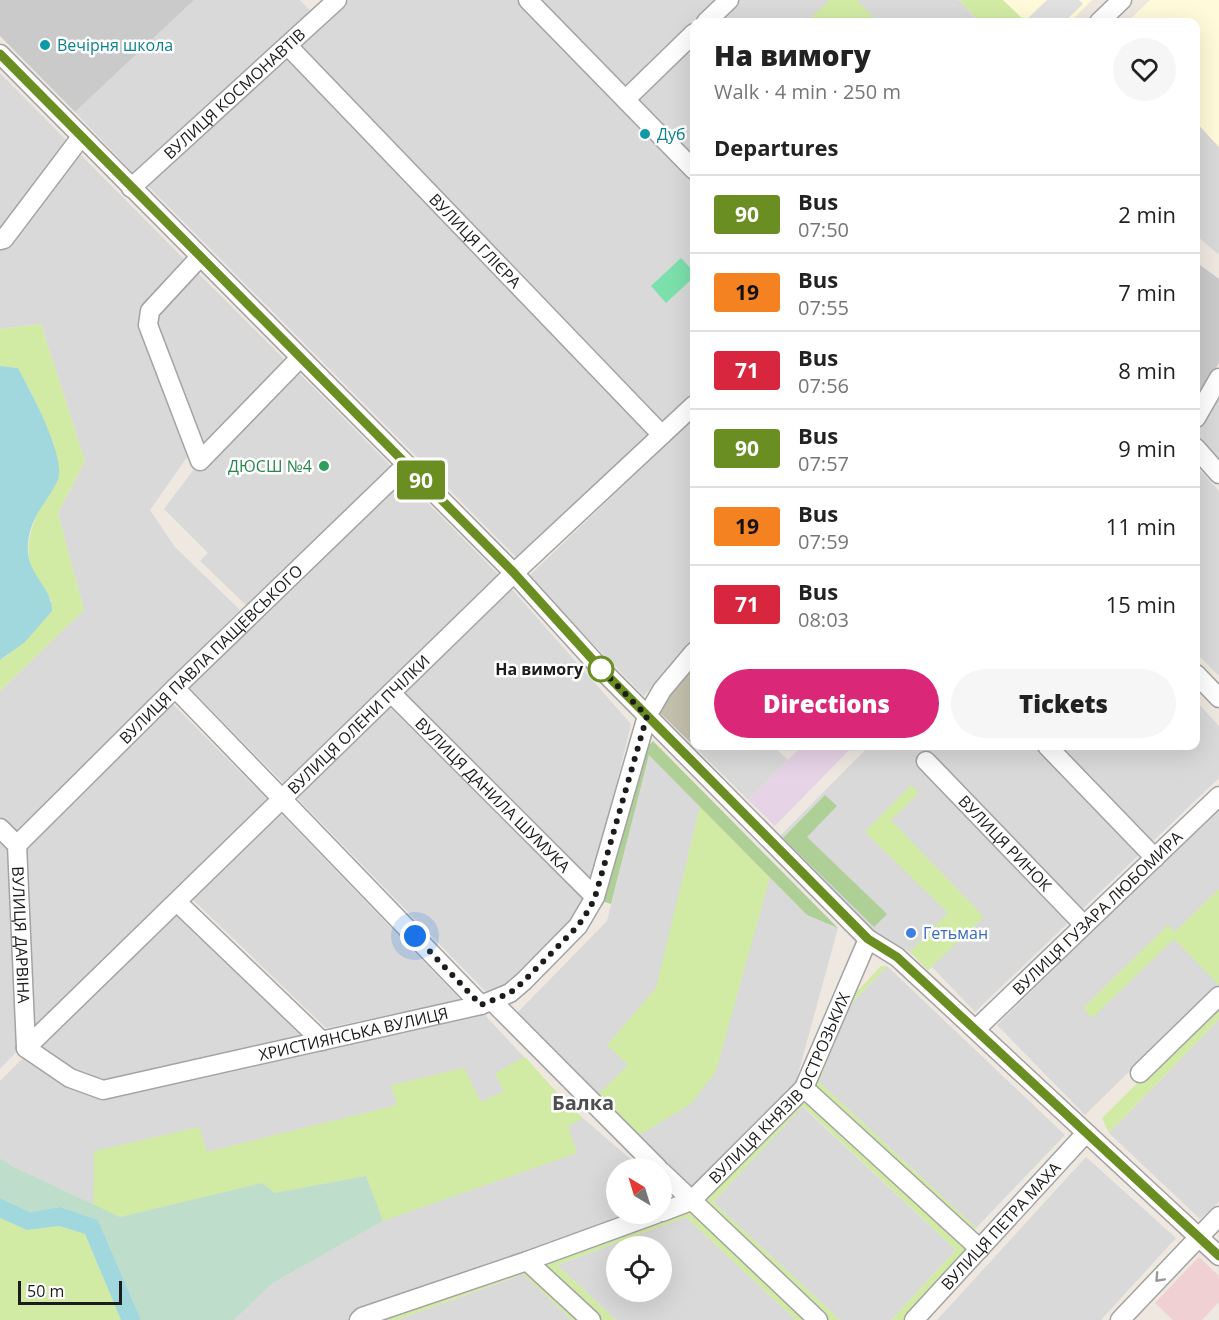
<!DOCTYPE html>
<meta charset="utf-8">
<style>
body{margin:0;font-family:"Open Sans",sans-serif;background:#f6f6f6;color:#222;height:100vh;display:flex;flex-direction:column;font-size:22px;white-space:nowrap}
*{box-sizing:border-box;margin:0}
p{font-size:20px;color:#767676}
.icon{flex:none;width:33px;height:33px;fill:none;stroke:currentColor;stroke-width:2;stroke-linecap:round;stroke-linejoin:round}
.map{position:relative;flex:1;overflow:hidden}
.details{position:absolute;left:690px;top:18px;width:510px;height:732px;display:flex;flex-direction:column;background:#fff;border-radius:12px;box-shadow:0 6px 24px #0002}
.details>*{flex:none}
.badge{padding:0 12px;border-radius:4px;font-size:21px;line-height:39px}
.needle{width:39px;rotate:322deg}
.buttons{position:absolute;left:606px;top:1158px;display:grid;gap:12px}
.buttons a{display:grid;place-items:center;width:66px;height:66px;border-radius:50%;background:#fff;box-shadow:0 6px 24px #0002;font-size:30px}
.scale{position:absolute;left:18px;bottom:15px;width:104px;box-sizing:border-box;padding-left:6px;border:3px solid #1c1c1c;border-top:0;font-size:16px;line-height:21px;white-space:nowrap;color:#1c1c1c;-webkit-text-stroke:4px #fff;paint-order:stroke}
.you{position:absolute;width:30px;height:30px;margin:-15px;border:4px solid #fff;border-radius:50%;background:#1a73e8;box-shadow:0 0 0 9px #1a73e833}
.map>.badge{position:absolute;translate:-50% -50%;box-shadow:0 0 0 3px #fff}
h2{padding:0 24px;font-size:22px;line-height:54px}
.round{display:grid;place-items:center;flex:none;width:63px;height:63px;border-radius:32px;background:#f6f6f6}
.overview{display:flex;align-items:center;justify-content:space-between;height:102px;padding:0 24px}
h1{font-size:28px;font-weight:800;line-height:45px}
.button{display:flex;gap:12px;margin-top:auto;padding:12px 24px}
.button a{flex:1;height:69px;border-radius:36px;background:#db2777;color:#fff;font-size:24px;font-weight:800;line-height:69px;text-align:center}
.button a+a{background:#f6f6f6;color:#222}
ul{padding:0;list-style:none}
li{display:flex;align-items:center;gap:18px;height:78px;padding:0 24px;border-top:2px solid #e0e0e0}
li div{flex:1}
li b{display:block;font-size:22px}
li em{font-style:normal}
li .badge{min-width:66px;font-weight:700;text-align:center}
.map>svg:first-child{display:block}
.residential{fill:#dad9d9;fill-rule:evenodd}
.commercial{fill:#f0d0d3}
.industrial{fill:#e7d3e6}
.education{fill:#fffad9}
.religious{fill:#cacaca}
.construction{fill:#c3c0ad}
.grass{fill:#d1eba5}
.forest{fill:#aecf95}
.wetland{fill:#beddca}
.pitch{fill:#7ce0ac}
.parking{fill:#e0e0e0}
.water{fill:#a0d8dd}
.lines{fill:none;stroke-linecap:round;stroke-linejoin:round}
.minor-casing{stroke:#a3a3a3;stroke-width:21}
.minor{stroke:#fff;stroke-width:18}
.oneway{stroke:#999}
.line-casing{stroke:#fff;stroke-width:14}
.line{stroke:#6b8e23;stroke-width:9}
.walk{stroke:#1c1c1c;stroke-width:6;stroke-dasharray:0 10.8}
.culture-dot{fill:#0f9aa8;stroke:#fff;stroke-width:2}
.leisure-dot{fill:#2e9e5b;stroke:#fff;stroke-width:2}
.stop-dot{fill:#fff;stroke:#6b8e23;stroke-width:3}
.shop-dot{fill:#3f7fe0;stroke:#fff;stroke-width:2}
.labels{text-anchor:middle;stroke-width:5;stroke-linejoin:round;paint-order:stroke}
.culture-label{font-size:16px;fill:#0d838f;stroke:#fff;text-anchor:start}
.street-label{font-size:16px;fill:#1c1c1c;stroke:#fff}
.leisure-label{font-size:16px;fill:#27864d;stroke:#fff;text-anchor:end}
.stop-label{font-size:16px;font-weight:bold;fill:#1c1c1c;stroke:#fff;text-anchor:end}
.shop-label{font-size:16px;fill:#366cbe;stroke:#fff;text-anchor:start}
.quarter-label{font-size:20px;font-weight:bold;fill:#4f4f4f;stroke:#fff}
</style>
<div class="map">
<svg width="1219" height="1320" viewBox="0 0 1219 1320">
<rect width="100%" height="100%" fill="#eee8e1"/>
<path class="residential" d="M194,0h106l13,14 -175,164 -63,-66z
M349,0h170l175,179v216l-34,32 -364,-378z
M540,0h179l-91,90z
M735,0h224l21,22h-268z
M694,40v121l-59,-62z
M290,55l364,378 -136,126 -371,-374z
M0,73l68,69 -68,89z
M1196,122l23,25v108l-23,-20z
M80,154l107,108 -42,46 45,145 -40,57 25,37 65,63 -225,223 -15,-16v-126l84,-81 -26,-97 27,-52 -44,-137 -41,5v-80l10,-1z
M197,272l89,89 -83,84 -47,-121 2,-9z
M292,366l99,100 -145,139 -46,-44 8,-8 -44,-44 36,-48z
M1219,392v69l-23,-24v-5z
M694,418v221l-50,57 -116,-119z
M1196,466l23,25v185l-23,-23z
M402,477l98,99 -214,210 -99,-101z
M510,587l121,137 -38,159 -192,-190z
M170,701l100,101 -238,230 -9,-184z
M1196,701l23,25v52l-67,64 -92,-96h136z
M388,706l196,193 -11,23 -52,54 -33,18 -193,-198z
M700,746h73l15,14 -40,40 -51,-51z
M869,746h167l104,108 -165,158 -43,-45 -4,3 -18,-18 -38,-19 -94,-95z
M649,754l158,161 31,13 -43,157 -104,105 -176,-175 92,-94z
M1219,808v180l-38,33 -96,94 -88,-90z
M279,812l182,188 -135,28 -135,-130z
M0,837l11,11 9,200 -20,21z
M175,913l128,123 -200,44 -28,-10 -36,-25z
M887,966l178,169 -89,93 -157,-146 30,-76z
M485,1015l85,92 71,61h-25v46h18l-283,106h-117l39,-37 110,-62 -17,-45 -91,17 -13,-10 -142,34 -110,-52 -10,-7v-77l23,-23 43,29 36,14z
M1219,1019v183l-19,17 -91,-86z
M802,1106l154,144 -65,70h-51l-127,-118z
M1086,1157l90,81 -75,82h-164z
M686,1217l110,103h-180l-59,-55zM616,1246h46v46h-46z
M524,1274l48,46h-175z"/>
<path class="commercial" d="M1199,1257l20,19v26l-17,18h-29l-18,-17z"/>
<path class="industrial" d="M802,746h51l-78,80 -27,-26z"/>
<path class="education" d="M959,0h133l-22,22h-90z
M1150,0h69v147l-23,-25v-100h-69z"/>
<path class="religious" d="M0,0h194l-119,112 -75,-76z
M1196,262l23,17v84l-23,38z"/>
<path class="construction" d="M694,660v86h6l-3,3 -40,-39z"/>
<path class="grass" d="M830,0h27l21,22h-72z
M959,0h44l22,21 -45,1z
M41,324l44,137 -27,52 26,97 -84,81v-31l8,-5 44,-54c-5,-8 -11,-15 -16,-24 -19,-33 2,-69 22,-96l-4,-37 -23,-52 -13,-24 -18,-2v-37z
M911,785l8,8 -28,27 93,97 -56,53 -18,-18 38,-39 -83,-81z
M700,806l70,71 -54,194 -25,33 -53,32 -41,-40 31,-31 -21,-20 49,-57z
M1219,889v96l-45,-46 -82,79 -9,-10 85,-83 7,7z
M881,966h6l-38,40 -30,76 157,146 -6,7 -160,-147 36,-85z
M1216,1005l3,3v11l-110,114 -7,-15z
M525,1057l45,50 13,11 -15,8 9,27 -194,68 -17,-45 -91,17 -13,-10 -142,34 -27,-12 1,-54 105,-24 8,25 190,-47 -6,-20 73,-17 17,34 23,-11 -9,-18z
M805,1095l169,154 -66,71h-17l65,-70 -153,-144 -90,96 127,118h-15l-127,-119z
M690,1207l121,113h-15l-110,-103 -129,48 59,55h-18l-61,-57z
M0,1218l27,12 32,-4 26,8 36,86h-121z
M527,1267l57,53h-12l-49,-46 -126,46h-25z"/>
<path class="forest" d="M653,741l185,187 -31,-13 -158,-160 -38,149 -12,-4 45,-150z
M825,795l12,11 -30,31 80,77 -13,13 -91,-89z"/>
<path class="wetland" d="M0,1158l10,7 110,52 142,-34 13,10 91,-17 17,45 -110,62 -39,37h-93l-43,-100 -38,-13 -30,5 -30,-14z"/>
<path class="pitch" d="M681,258l13,14v5l-28,26 -15,-17z"/>
<path class="parking" d="M1047,0h32l4,4 -19,18h-40z"/>
<path class="water" d="M0,366l18,2c11,21 51,92 39,114 -13,25 -31,39 -29,71 2,23 25,37 24,58l-27,31 -25,18z
M0,1198l30,14 30,-5 38,13 43,100h-20l-36,-86 -26,-8 -32,4 -27,-12z"/>
<g class="lines">
<defs>
<g id="minor">
<path d="M528,0l166,170"/>
<path d="M706,22l23,-22"/>
<path d="M1099,22l23,-22"/>
<path id="s1" d="M288,46l374,389"/>
<path d="M0,54l514,519 88,97 266,269 29,18 322,299"/>
<path d="M626,99l68,-66"/>
<path id="s2" d="M131,188l206,-188"/>
<path d="M0,240l4,-1 77,-102"/>
<path d="M200,257l-50,54 -2,14 52,136 100,-103"/>
<path d="M1196,418l23,-40"/>
<path d="M1196,448l23,26"/>
<path d="M1196,674l23,24"/>
<path d="M175,688l306,317"/>
<path id="s3" d="M391,693l204,204"/>
<path d="M1047,746l108,112"/>
<path id="s4" d="M926,761l158,164"/>
<path id="s5" d="M0,828l17,17 9,203"/>
<path id="s6" d="M17,845l158,-157 231,-223"/>
<path d="M177,902l145,139"/>
<path d="M492,1001l166,167"/>
<path id="s7" d="M976,1029l243,-233"/>
<path id="s8" d="M26,1048l488,-475 180,-168"/>
<path id="s9" d="M26,1048l44,30 33,12 378,-85 29,-12 14,-12 54,-55 17,-29 52,-181 15,-26 32,-38"/>
<path d="M1140,1073l79,-77"/>
<path d="M804,1088l176,161"/>
<path d="M662,1172l156,148"/>
<path id="s10" d="M662,1212l29,-11 113,-113 64,-149"/>
<path d="M527,1261l64,59"/>
<path d="M359,1320l3,-3 165,-56 129,-47"/>
<path id="s11" d="M914,1320l172,-187"/>
<path d="M1120,1320l99,-104"/>
</g>
</defs>
<use href="#minor" class="minor-casing"/>
<use href="#minor" class="minor"/>
</g>
<defs><path id="oneway-chevron" d="M-2-3.5L2.5 0L-2 3.5" fill="none" stroke-width="1.6" stroke-linecap="round" stroke-linejoin="round" transform="scale(1.5)"/></defs>
<use class="oneway" href="#oneway-chevron" transform="translate(1159 1278) rotate(133)"/>
<g class="lines">
<defs>
<path id="line" d="M0,54l514,519 88,97 266,269 29,18 322,299"/>
</defs>
<use href="#line" class="line-casing"/>
<use href="#line" class="line"/>
<path class="walk" d="M415,936l66,69 29,-12 14,-12 54,-55 12,-18 5,-11 52,-181 -46,-47"/>
</g>
<g class="culture-dot">
<circle cx="45" cy="45" r="6"/>
<circle cx="645" cy="134" r="6"/>
</g>
<circle class="leisure-dot" cx="324" cy="466" r="6"/>
<circle class="stop-dot" cx="601" cy="669" r="12"/>
<circle class="shop-dot" cx="911" cy="933" r="6"/>
<g class="labels">
<g class="culture-label">
<text x="57" y="51">Вечірня школа</text>
<text x="657" y="140">Дуб</text>
</g>
<g class="street-label">
<text dy="6" stroke="none"><textPath href="#s2" startOffset="140">ВУЛИЦЯ КОСМОНАВТІВ</textPath></text>
<text dy="6" stroke="none"><textPath href="#s1" startOffset="270">ВУЛИЦЯ ГЛІЄРА</textPath></text>
<text dy="6" stroke="none"><textPath href="#s6" startOffset="272">ВУЛИЦЯ ПАВЛА ПАЩЕВСЬКОГО</textPath></text>
<text dy="6" stroke="none"><textPath href="#s8" startOffset="464">ВУЛИЦЯ ОЛЕНИ ПЧІЛКИ</textPath></text>
<text dy="6" stroke="none"><textPath href="#s3" startOffset="144">ВУЛИЦЯ ДАНИЛА ШУМУКА</textPath></text>
<text dy="6" stroke="none"><textPath href="#s4" startOffset="114">ВУЛИЦЯ РИНОК</textPath></text>
<text dy="6" stroke="none"><textPath href="#s7" startOffset="168">ВУЛИЦЯ ГУЗАРА ЛЮБОМИРА</textPath></text>
<text dy="6" stroke="none"><textPath href="#s5" startOffset="114">ВУЛИЦЯ ДАРВІНА</textPath></text>
<text dy="6" stroke="none"><textPath href="#s9" startOffset="345">ХРИСТИЯНСЬКА ВУЛИЦЯ</textPath></text>
<text dy="6" stroke="none"><textPath href="#s10" startOffset="177">ВУЛИЦЯ КНЯЗІВ ОСТРОЗЬКИХ</textPath></text>
<text dy="6" stroke="none"><textPath href="#s11" startOffset="128">ВУЛИЦЯ ПЕТРА МАХА</textPath></text>
</g>
<g class="leisure-label">
<text x="312" y="472">ДЮСШ №4</text>
</g>
<g class="stop-label">
<text x="583" y="675">На вимогу</text>
</g>
<g class="shop-label">
<text x="923" y="939">Гетьман</text>
</g>
<g class="quarter-label">
<text x="583" y="1110">Балка</text>
</g>
</g>
</svg>
<div class="buttons">
<a><svg class="needle" viewBox="-14 -14 28 28"><path d="M0-13l5 13h-10z" fill="#e53935"/><path d="M0 13l5-13h-10z" fill="#767676"/></svg></a>
<a><svg class="icon" aria-label="locate" viewBox="0 0 24 24"><circle cx="12" cy="12" r="6"/><path d="M12 2v4M12 18v4M2 12h4M18 12h4"/></svg></a>
</div>
<div class="scale">50 m</div>
<div class="you" style="left:415px;top:936px"></div>
<b class="badge" style="left:421px;top:480px;background:#6b8e23;color:#fff">90</b>
<section class="details">
<div class="overview"><div><h1>На вимогу</h1><p>Walk · 4 min · 250 m</p></div><a class="round"><svg class="icon" aria-label="heart" viewBox="0 0 24 24"><path d="M12 20l-8-8c-3-5 5-10 8-4 3-6 11-1 8 4z"/></svg></a></div>
<h2>Departures</h2>
<ul>
<li><span class="badge" style="background:#6b8e23;color:#fff">90</span><div><b>Bus</b><p>07:50</p></div><em>2 min</em></li>
<li><span class="badge" style="background:#f58220;color:#111">19</span><div><b>Bus</b><p>07:55</p></div><em>7 min</em></li>
<li><span class="badge" style="background:#d7263d;color:#fff">71</span><div><b>Bus</b><p>07:56</p></div><em>8 min</em></li>
<li><span class="badge" style="background:#6b8e23;color:#fff">90</span><div><b>Bus</b><p>07:57</p></div><em>9 min</em></li>
<li><span class="badge" style="background:#f58220;color:#111">19</span><div><b>Bus</b><p>07:59</p></div><em>11 min</em></li>
<li><span class="badge" style="background:#d7263d;color:#fff">71</span><div><b>Bus</b><p>08:03</p></div><em>15 min</em></li>
</ul>
<div class="button"><a>Directions</a><a>Tickets</a></div>
</section>
</div>
